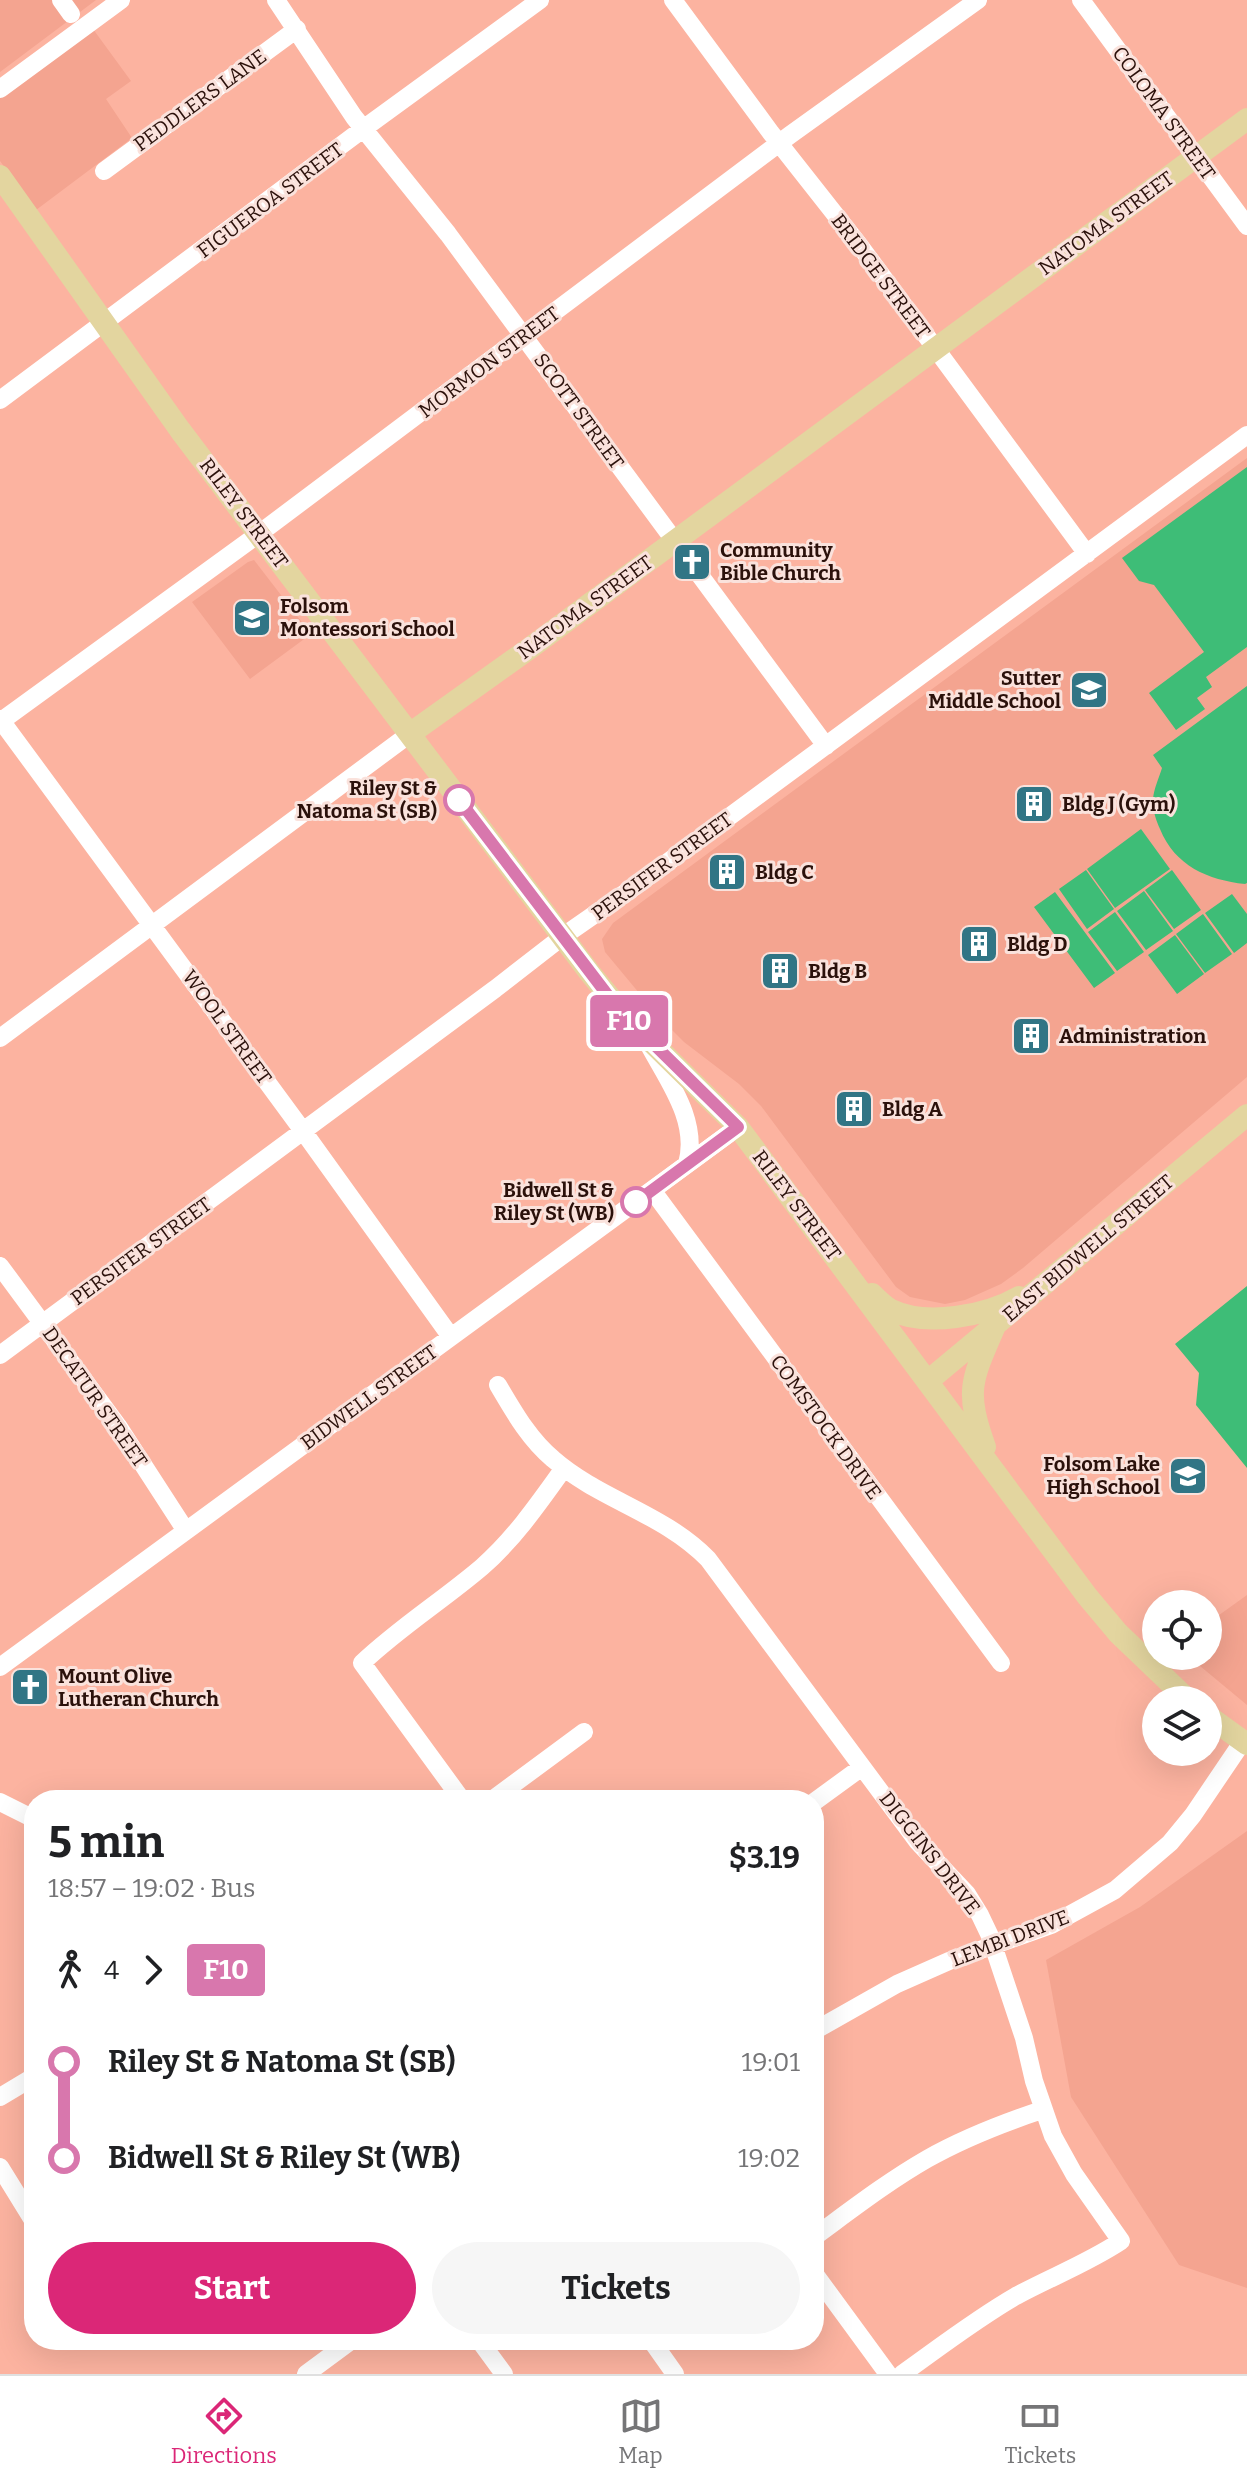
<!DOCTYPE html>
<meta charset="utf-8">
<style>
body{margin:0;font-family:Bitter,serif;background:#f6f6f6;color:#202124;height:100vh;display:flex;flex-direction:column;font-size:30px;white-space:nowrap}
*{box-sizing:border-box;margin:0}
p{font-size:26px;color:#757577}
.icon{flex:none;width:44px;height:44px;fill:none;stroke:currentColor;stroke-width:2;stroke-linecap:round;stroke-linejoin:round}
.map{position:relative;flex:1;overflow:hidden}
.details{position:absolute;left:24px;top:1790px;width:800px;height:560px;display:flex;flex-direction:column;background:#fff;border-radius:32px;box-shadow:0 8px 32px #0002}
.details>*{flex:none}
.badge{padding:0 16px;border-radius:6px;font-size:28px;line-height:52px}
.controls{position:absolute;left:1142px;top:1590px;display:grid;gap:16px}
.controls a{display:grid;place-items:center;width:80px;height:80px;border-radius:50%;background:#fff;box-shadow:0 8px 32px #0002;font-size:40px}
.map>.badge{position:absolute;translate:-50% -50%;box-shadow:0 0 0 4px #fff}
.legs{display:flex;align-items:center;gap:12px;height:88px;padding:0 24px;font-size:26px}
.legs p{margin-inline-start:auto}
.head{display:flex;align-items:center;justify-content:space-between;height:136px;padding:0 24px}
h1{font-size:44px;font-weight:700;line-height:60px}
.cta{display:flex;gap:16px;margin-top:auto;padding:16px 24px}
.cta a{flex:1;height:92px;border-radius:48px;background:#db2777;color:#fff;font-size:32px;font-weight:700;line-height:92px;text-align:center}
.cta a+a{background:#f6f6f6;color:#202124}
ul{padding:0 24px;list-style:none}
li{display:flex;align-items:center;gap:28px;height:96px;font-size:30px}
li i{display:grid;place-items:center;width:12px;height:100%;margin:0 10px;background:currentColor}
li i::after{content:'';width:20px;height:20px;margin:-10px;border:6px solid;border-radius:50%;background:#fff}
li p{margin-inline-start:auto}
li:first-child i{background:linear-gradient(#0000 50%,currentColor 0)}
li:last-child i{background:linear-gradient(currentColor 50%,#0000 0)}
.tabs{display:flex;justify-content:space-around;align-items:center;height:112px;border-top:2px solid #e0e0e0;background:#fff;font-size:22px;color:#757577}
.tabs a{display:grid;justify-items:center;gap:4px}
.tabs .on{color:#db2777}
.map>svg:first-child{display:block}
.built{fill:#f4a490}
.green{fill:#3ebd77}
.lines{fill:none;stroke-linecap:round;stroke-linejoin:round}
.minor{stroke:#fff;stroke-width:18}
.major{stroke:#e3d59f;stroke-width:22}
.line-1-casing{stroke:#fff;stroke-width:18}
.line-1{stroke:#d877ad;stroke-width:12}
.stop-1-dot{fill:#fff;stroke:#d877ad;stroke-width:4}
.labels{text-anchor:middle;stroke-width:6;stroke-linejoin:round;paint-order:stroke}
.street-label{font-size:20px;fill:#2b110b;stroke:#fae2dc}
.poi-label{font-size:20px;font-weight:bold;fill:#2b110b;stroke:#fae2dc;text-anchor:start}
.stop-label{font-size:20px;font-weight:bold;fill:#2b110b;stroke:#fae2dc;text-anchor:end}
</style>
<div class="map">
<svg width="1247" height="2374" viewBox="0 0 1247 2374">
<rect width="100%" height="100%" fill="#fcb3a0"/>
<path class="built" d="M0,0h96l-96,72z
M93,29l38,52 -25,18 26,39 -96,72 -36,-49v-64z
M1247,458v619l-224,191 -22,16 -36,16 -20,4 -35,-7 -14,-10 -135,-181 -22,-22 -55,-42 -25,-25 -54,-65 -3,-13 11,-16z
M254,560l57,74 -61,45 -58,-77 56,-40z
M1247,1595v110l-59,-49h20v-33z
M1247,1831v457l-68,-23 -108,-168 -25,-137 94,-53z"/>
<path class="green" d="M1247,467v180l-41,30 6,10 -15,11 8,11 -29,21 -27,-37 55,-41 -50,-67 -15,-4 -17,-23z
M1247,686v197l-2,1c-37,-4 -70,-18 -85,-55 -4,-9 -8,-20 -7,-30 1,-11 6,-21 9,-31l-9,-13z
M1141,829l29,40 -55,39 -28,-39z
M1086,870l28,39 -27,20 -28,-40z
M1172,870l29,40 -27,19 -29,-39z
M1144,891l29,40 -27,19 -29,-39z
M1055,892l60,81 -21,15 -60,-81z
M1232,894l15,20v29l-13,10 -29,-40z
M1115,912l29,40 -27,19 -29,-39z
M1203,914l29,40 -27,19 -29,-39z
M1175,935l29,39 -27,20 -29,-39z
M1247,1286v182l-51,-63 3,-32 -24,-29z"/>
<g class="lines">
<path class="minor" d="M61,0l10,14
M276,0l78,117 94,117 378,512
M673,0l98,133 89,113 227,308
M1081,0l166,226
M0,89l121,-89
M104,171l193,-142
M0,400l363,-271 177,-129
M0,719l303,412 148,206
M0,722l260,-189 530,-398 188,-135
M0,1038l411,-305
M650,1047c19,35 49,75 37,117
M652,1190l349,473
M0,1266l118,160 68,105
M0,1355l495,-366 67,-52 72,-50 613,-452
M498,1385c16,27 31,54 55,74 47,41 110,54 155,100l209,282 50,53 13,21 10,21 34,102 10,43 19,55 21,38 47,67c-33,22 -70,36 -105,55 -40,23 -76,51 -114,78
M0,1667l738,-540
M462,1800l-100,-137c38,-36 80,-62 120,-96 32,-28 57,-64 82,-99
M492,1800l92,-68
M0,1802l34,17
M814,1802l48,-35
M814,2031l83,-47 52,-23 102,-36 64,-35 55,-47 23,-28 50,-74
M0,2097l30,-18
M0,2167l34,55
M814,2237c37,-27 73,-55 113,-78 37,-21 76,-36 115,-49
M814,2273l74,101
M479,2340l25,34
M651,2340l24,34
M306,2374l46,-34"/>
<path class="major" d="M0,176l180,254 410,543 38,46 110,108 349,469 31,37 70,67
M411,733l119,-85 717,-529
M872,1294c5,5 12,12 19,16 35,17 95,6 128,-13
M928,1381l319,-266
M985,1447c-20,-56 -14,-66 9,-119
M1208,1716l39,28"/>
</g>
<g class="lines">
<defs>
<path id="line-1" d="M459,800l160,210 119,117 -102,75"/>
</defs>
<use href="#line-1" class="line-1-casing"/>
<use href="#line-1" class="line-1"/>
</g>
<defs>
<symbol id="church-square" viewBox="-11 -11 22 22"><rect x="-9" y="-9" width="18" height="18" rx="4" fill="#317585" stroke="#fae2dc"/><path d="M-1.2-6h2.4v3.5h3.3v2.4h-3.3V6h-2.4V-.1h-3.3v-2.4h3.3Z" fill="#fff"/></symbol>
<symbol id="school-square" viewBox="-11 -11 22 22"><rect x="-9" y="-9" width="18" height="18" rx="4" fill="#317585" stroke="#fae2dc"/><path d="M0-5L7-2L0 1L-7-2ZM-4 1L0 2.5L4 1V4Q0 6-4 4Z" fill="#fff"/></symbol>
<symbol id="building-square" viewBox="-11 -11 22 22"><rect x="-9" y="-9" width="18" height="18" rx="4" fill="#317585" stroke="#fae2dc"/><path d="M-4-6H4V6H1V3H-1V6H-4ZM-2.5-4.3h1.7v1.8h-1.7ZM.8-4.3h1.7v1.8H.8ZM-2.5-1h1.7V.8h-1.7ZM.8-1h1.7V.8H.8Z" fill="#fff"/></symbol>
</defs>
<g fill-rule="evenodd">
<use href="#church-square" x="670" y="540" width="44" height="44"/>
<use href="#school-square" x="230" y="596" width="44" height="44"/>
<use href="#school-square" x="1067" y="668" width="44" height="44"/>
<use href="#building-square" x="1012" y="782" width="44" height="44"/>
<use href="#building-square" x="705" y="850" width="44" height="44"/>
<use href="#building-square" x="957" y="922" width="44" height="44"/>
<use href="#building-square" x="758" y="949" width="44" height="44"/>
<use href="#building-square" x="1009" y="1014" width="44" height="44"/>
<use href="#building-square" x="832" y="1087" width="44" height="44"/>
<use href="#school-square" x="1166" y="1454" width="44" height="44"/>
<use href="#church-square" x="8" y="1665" width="44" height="44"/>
</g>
<g class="stop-1-dot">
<circle cx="459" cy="800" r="14"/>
<circle cx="636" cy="1202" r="14"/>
</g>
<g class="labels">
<g class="street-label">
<text transform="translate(200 100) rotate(-36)" y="7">PEDDLERS LANE</text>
<text transform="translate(1164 113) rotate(54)" y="7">COLOMA STREET</text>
<text transform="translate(270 200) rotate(-37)" y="7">FIGUEROA STREET</text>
<text transform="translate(1106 223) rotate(-36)" y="7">NATOMA STREET</text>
<text transform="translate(881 276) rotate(53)" y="7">BRIDGE STREET</text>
<text transform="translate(489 362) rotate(-37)" y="7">MORMON STREET</text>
<text transform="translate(579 411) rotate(54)" y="7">SCOTT STREET</text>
<text transform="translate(244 513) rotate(53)" y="7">RILEY STREET</text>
<text transform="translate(585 607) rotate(-36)" y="7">NATOMA STREET</text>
<text transform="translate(662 866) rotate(-36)" y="7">PERSIFER STREET</text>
<text transform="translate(227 1027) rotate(54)" y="7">WOOL STREET</text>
<text transform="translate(797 1205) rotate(53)" y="7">RILEY STREET</text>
<text transform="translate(1088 1248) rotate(-40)" y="7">EAST BIDWELL STREET</text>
<text transform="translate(141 1251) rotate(-36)" y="7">PERSIFER STREET</text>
<text transform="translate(95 1397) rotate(55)" y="7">DECATUR STREET</text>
<text transform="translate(369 1397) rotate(-36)" y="7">BIDWELL STREET</text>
<text transform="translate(826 1427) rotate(54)" y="7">COMSTOCK DRIVE</text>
<text transform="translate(930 1853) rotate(52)" y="7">DIGGINS DRIVE</text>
<text transform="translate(1010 1938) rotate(-21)" y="7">LEMBI DRIVE</text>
</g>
<g class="poi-label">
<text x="720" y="557">Community<tspan x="720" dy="23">Bible Church</tspan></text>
<text x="280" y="613">Folsom<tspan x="280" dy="23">Montessori School</tspan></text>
<text x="1061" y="685" text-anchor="end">Sutter<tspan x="1061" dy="23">Middle School</tspan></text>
<text x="1062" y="811">Bldg J (Gym)</text>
<text x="755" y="879">Bldg C</text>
<text x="1007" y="951">Bldg D</text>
<text x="808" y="978">Bldg B</text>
<text x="1059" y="1043">Administration</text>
<text x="882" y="1116">Bldg A</text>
<text x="1160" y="1471" text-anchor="end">Folsom Lake<tspan x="1160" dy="23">High School</tspan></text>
<text x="58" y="1683">Mount Olive<tspan x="58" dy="23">Lutheran Church</tspan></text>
</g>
<g class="stop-label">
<text x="437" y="795">Riley St &amp;<tspan x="437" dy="23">Natoma St (SB)</tspan></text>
<text x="614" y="1197">Bidwell St &amp;<tspan x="614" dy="23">Riley St (WB)</tspan></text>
</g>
</g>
</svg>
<div class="controls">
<a><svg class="icon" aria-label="locate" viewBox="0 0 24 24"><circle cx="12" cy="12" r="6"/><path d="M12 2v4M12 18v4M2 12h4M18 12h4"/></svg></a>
<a><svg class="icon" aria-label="layers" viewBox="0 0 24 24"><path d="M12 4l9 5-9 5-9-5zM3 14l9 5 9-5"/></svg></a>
</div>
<b class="badge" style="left:629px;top:1021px;background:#d877ad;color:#fff">F10</b>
<section class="details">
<div class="head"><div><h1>5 min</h1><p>18:57 – 19:02 · Bus</p></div><b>$3.19</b></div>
<div class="legs"><svg class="icon" aria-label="walk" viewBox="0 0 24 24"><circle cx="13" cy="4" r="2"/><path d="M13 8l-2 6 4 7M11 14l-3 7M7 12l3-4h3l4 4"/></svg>4<svg class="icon" aria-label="forward" viewBox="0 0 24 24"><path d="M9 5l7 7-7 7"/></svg><b class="badge" style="background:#d877ad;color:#fff">F10</b></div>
<ul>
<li><i style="color:#d877ad"></i><b>Riley St &amp; Natoma St (SB)</b><p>19:01</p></li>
<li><i style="color:#d877ad"></i><b>Bidwell St &amp; Riley St (WB)</b><p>19:02</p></li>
</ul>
<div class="cta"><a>Start</a><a>Tickets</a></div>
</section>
</div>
<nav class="tabs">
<a class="on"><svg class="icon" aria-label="directions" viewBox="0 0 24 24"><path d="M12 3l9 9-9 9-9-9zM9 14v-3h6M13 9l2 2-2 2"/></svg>Directions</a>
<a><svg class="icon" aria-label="map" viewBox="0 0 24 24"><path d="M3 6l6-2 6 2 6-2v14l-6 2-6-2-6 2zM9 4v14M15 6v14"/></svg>Map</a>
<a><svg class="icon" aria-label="tickets" viewBox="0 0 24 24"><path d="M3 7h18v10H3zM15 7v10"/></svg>Tickets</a>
</nav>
